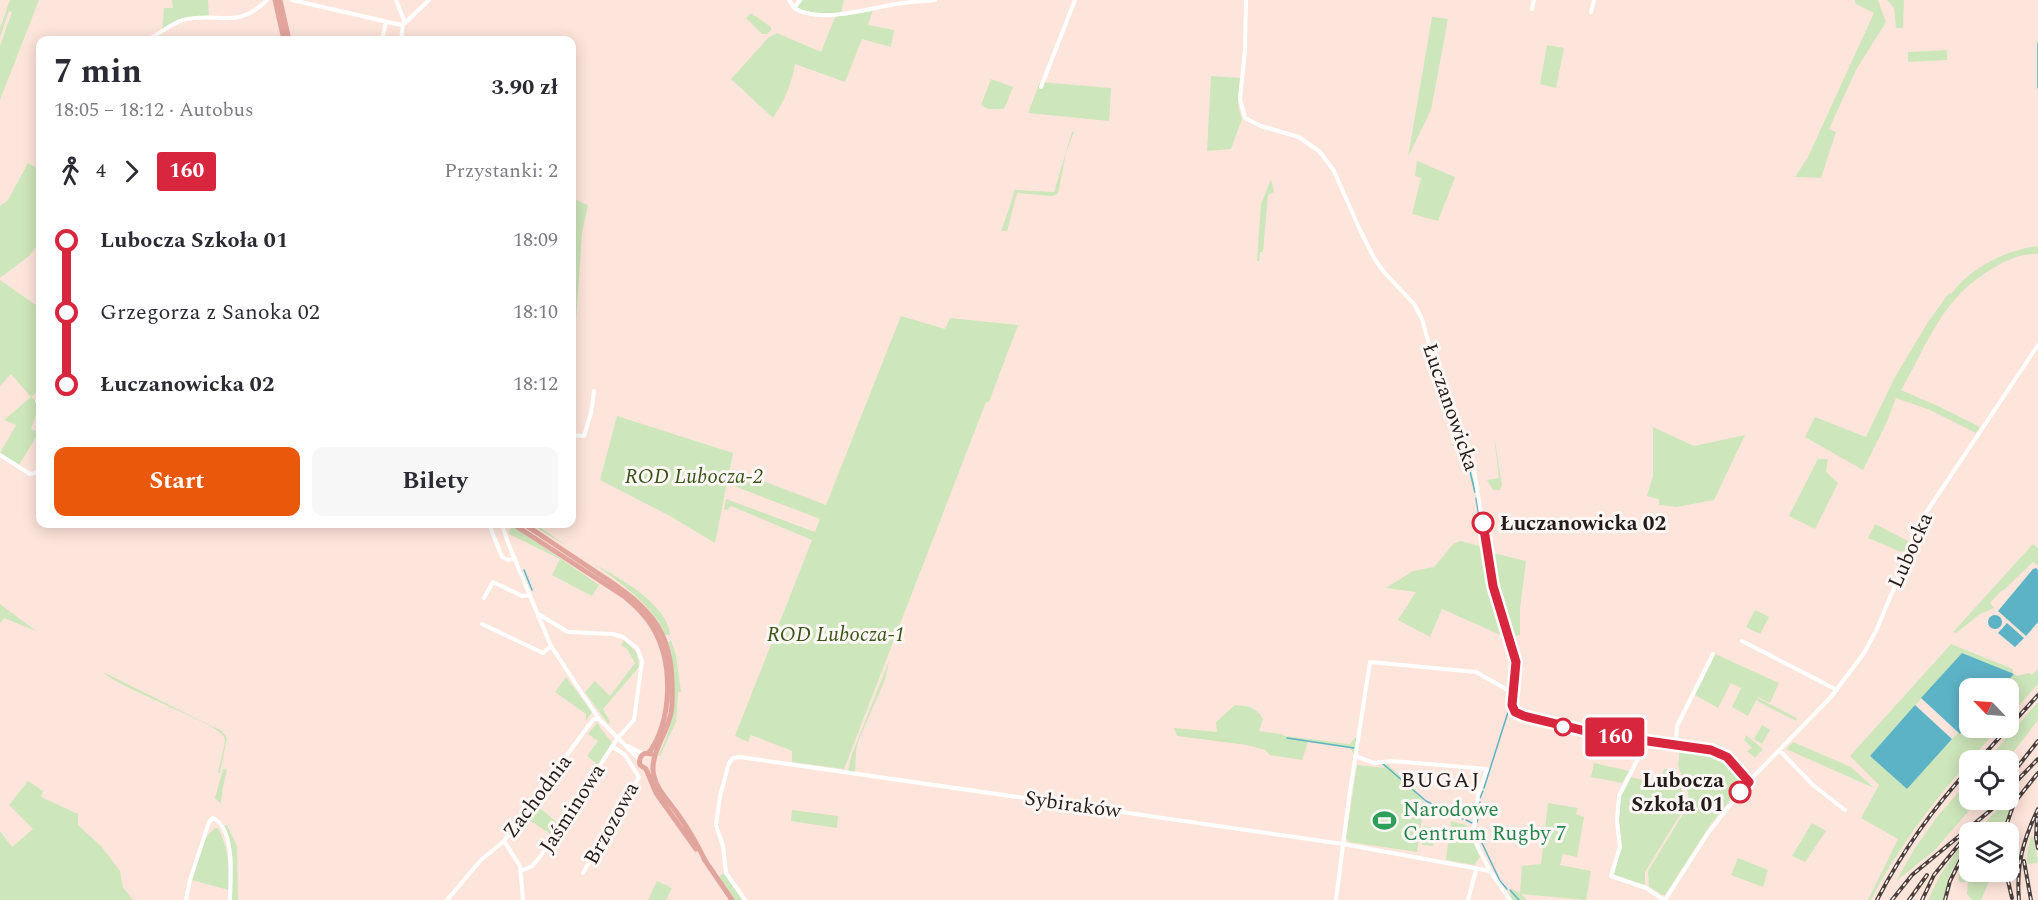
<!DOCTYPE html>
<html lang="pl">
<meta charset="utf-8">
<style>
body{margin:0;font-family:Spectral,serif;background:#f7f7f7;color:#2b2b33;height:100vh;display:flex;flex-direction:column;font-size:22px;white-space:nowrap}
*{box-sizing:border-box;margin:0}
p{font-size:20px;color:#7c7c81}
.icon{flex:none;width:33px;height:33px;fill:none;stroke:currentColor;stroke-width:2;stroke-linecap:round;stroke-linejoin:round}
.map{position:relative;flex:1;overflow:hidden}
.side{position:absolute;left:36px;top:36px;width:540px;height:492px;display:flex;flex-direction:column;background:#fff;border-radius:12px;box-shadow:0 3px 15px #0003}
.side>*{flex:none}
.badge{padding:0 12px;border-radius:4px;font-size:21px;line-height:39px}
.needle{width:39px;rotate:295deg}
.buttons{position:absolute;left:1959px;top:678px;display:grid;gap:12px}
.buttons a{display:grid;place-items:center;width:60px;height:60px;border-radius:12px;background:#fff;box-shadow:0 3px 15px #0003;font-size:30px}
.map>.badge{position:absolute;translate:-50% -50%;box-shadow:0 0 0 3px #fff}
.legs{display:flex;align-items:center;gap:9px;height:66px;padding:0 18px;font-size:20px}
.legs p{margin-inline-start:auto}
.summary{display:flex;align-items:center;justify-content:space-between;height:102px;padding:0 18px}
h1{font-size:33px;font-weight:700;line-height:45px}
.primary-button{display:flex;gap:12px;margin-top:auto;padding:12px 18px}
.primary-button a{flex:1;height:69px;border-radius:12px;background:#ea580c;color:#fff;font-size:24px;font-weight:700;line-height:69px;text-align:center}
.primary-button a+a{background:#f7f7f7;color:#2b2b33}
ul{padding:0 18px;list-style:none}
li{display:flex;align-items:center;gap:21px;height:72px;font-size:22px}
li i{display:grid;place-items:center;width:9px;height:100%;margin:0 8px;background:currentColor}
li i::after{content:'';width:15px;height:15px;margin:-8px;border:4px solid;border-radius:50%;background:#fff}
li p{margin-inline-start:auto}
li:first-child i{background:linear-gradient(#0000 50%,currentColor 0)}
li:last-child i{background:linear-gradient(currentColor 50%,#0000 0)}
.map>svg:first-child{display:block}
.green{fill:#cee6bb}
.water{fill:#5db3c6}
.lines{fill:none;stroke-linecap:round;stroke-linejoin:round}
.stream{stroke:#5db3c6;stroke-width:1.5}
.minor{stroke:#fff;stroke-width:4}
.major{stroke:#e2a59e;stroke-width:5}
.rail-casing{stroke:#4b3f3b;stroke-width:4}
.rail{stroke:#fcf7f5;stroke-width:1.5;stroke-dasharray:4.5;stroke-linecap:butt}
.line-1-casing{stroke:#fff;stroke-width:14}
.line-1{stroke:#d7263d;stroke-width:9}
.stop-1-dot{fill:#fff;stroke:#d7263d;stroke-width:3}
.labels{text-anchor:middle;stroke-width:6;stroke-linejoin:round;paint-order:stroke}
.street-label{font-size:21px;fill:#251c19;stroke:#fcf7f5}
.park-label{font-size:21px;font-style:italic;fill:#395518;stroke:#fcf7f5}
.stop-label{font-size:21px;font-weight:bold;fill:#251c19;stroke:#fcf7f5;text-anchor:start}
.leisure-label{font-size:21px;fill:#27864d;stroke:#fcf7f5;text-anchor:start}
.neighbourhood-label{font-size:22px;letter-spacing:1.5px;fill:#251c19;stroke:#fcf7f5}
</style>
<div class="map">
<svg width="2038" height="900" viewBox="0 0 2038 900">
<rect width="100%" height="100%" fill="#fee5db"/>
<path class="green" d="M10,0h29l-39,100v-54l12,-34 -3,-1 -9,26v-9z
M172,0h36l1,18 -25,1 -22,13 2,-24h9z
M803,0h41l-3,13h-20l-21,-2 -3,-3z
M1854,0h24l8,22 -30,48 -27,59 7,3 -15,46 -26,-1 13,-20 66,-144 -18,-9z
M1887,0h17l-1,28h-7l-2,-20z
M873,10l-5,15 26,5 -3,17 -29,-8 -17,43 -50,-18c-3,19 -11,38 -22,54l-42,-39 37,-41 9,-5 44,19 14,-35z
M751,13l20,14v3l-4,4h-5l-16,-16z
M1432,17l16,2 -17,91 -23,47z
M1547,45l17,3 -8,40 -16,-4z
M1947,50v10l-39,2v-10z
M1211,76l29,2 -2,29 4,12 -11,30 -24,2z
M991,79l22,8 -9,22h-16l-7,-4z
M1040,82l71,6 -2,33 -81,-8z
M1072,132h2l-8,21 -8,41 -6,2 -35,-3 -10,38h-6l12,-34 1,-7 40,2z
M1417,161l38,16 -17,44 -26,-7 9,-36 -6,-2z
M28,163l12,7v72l-11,14 -29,22v-72l8,-6z
M1271,179l3,13 -6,3 -5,57h-3l-1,9h-2l4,-57z
M574,199l14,6 -6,28 -10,150v-170z
M2038,246v8c-15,-1 -31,6 -43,13 -54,31 -65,73 -94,123l37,16 42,21 -4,6 -46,-23 -34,-12 -10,26 -23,46 -58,-33 10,-20 51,20 29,-60 33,-55 21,-29 2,1c20,-27 55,-44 87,-48z
M0,280l40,28v81l-9,8 9,6 -9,26 8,3 -20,33 -19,-12 16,-28 -12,-5 27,-23 -20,-23 -11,12z
M901,316l44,13 5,-11 68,7 -29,77h-3l-142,367 -52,-7v-11l-41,-16 -3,7 -13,-6 77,-196 -81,-34 -4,4 -3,-1 2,-10 89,33 5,-13 -91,-35 3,-15 94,36z
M617,416l116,37 -18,90 -45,-27 -70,-36z
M1653,427l41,19 51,-11 -31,65 -38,7 -17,-2v-6l-12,-3 6,-20z
M1494,435l8,50 -2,5h-7l-6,-10 12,-2z
M1448,444l16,1 13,48h-3l-6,-26 -7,-18z
M1818,459h10l-2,13 12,11 -23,46 -26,-13z
M531,524h4c21,13 40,29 61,41 23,13 72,39 74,70h-5c-14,-42 -97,-87 -134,-111z
M1875,524l33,17 -3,9 -4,2 -33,-14z
M512,527l7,3 80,55 -7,11 -40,-21 8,-16 -51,-25v-3z
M1461,541l18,5 3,-3 9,44 14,50 -63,-28 -12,28 -32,-17 18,-28 -30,-4 27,-17 21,-4 20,-24z
M2033,544l5,4v18l-5,-4 -28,27 -5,3 -10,11 4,5 -14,6 -24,19 -3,-1z
M1489,552l37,9 -6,48v26l-8,2 -14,-44z
M0,604l36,27 -32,-13 -4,5z
M1755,610l14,7 -9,17 -14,-7z
M624,640l13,13 2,14 -36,42 7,13 -2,2 -23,-32 10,-11 15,15 25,-33 -8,-14 -6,-4z
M671,640l5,15 5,37h-3l-2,30 -16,34h-2c22,-44 18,-68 10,-114z
M1951,644l62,25 -1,5 -50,-21 -92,103 37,33 45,-50 17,-16 1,5h29c-49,53 -95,107 -128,172h-3l30,-61 -37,-21 18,-33 -29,-29z
M1715,654l64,29 -9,20 -12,-6 -10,19 -16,-9 9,-19 -10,-5 -13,25 -23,-13z
M889,661l-4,19 -26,59 -3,12 -1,21 -7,-1 3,-14z
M2038,669v15l-29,33 -1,-29h-7l13,-14 3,2 12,-3 3,2z
M103,672l119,59 5,7 -7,35h-2c1,-8 9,-30 6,-36 -5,-14 -105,-48 -121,-65z
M566,677l26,35 -6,9v-7l-31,-22z
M1758,698l39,20 -1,3 -39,-20z
M2038,702v18l-31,40h-20z
M1235,705c14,1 21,2 28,14l-4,12 23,3 3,2 65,8 8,-10 -4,20 -4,-6 -42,-6 -6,18 -32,-5 -5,-5 -18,-5 -70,-9 -3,-8 43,4 -1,-10z
M597,723l15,20 -14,22 -11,-9 11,-15 -10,-7z
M1762,725l8,5 -8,14 -8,-5z
M1746,735l17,14 -8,9 -8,-7 5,-3 -8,-8z
M1793,742l58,25 23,21 -88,-39z
M1680,748c32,4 42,6 63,33v3l-33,41 -45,70h-3l-13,-9 -1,-15 41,-67 -1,-11 -10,-27z
M1386,763l34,32 4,9 -7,48 -68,-10 -3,-4 11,-73 28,3 -4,-4z
M1594,763l35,8 -7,12 -31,-6z
M223,769l4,1 -5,22 -1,12 -6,-6z
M1664,769h10l11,30 -1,9 -39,64v13l-31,-10 5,-25 -1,-23 3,-34 10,-16 28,7z
M1969,780l1,20h8l-44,51 -38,30 19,-33 22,-31z
M28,781l15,10 -2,6 37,17v11l24,22 18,24 3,16 10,13h-133v-69l12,16 21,-18 -24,-24z
M2008,800c6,9 -3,22 -5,32h-26l13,-15z
M1548,803l30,5 -2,6 8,3 -7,40 -14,-3 -3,11 31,6 -5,29 -65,-6 6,6h-15l-3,-3 2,-8 9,4 2,-27 19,-2z
M536,805l23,19 -7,11 -26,-17z
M792,810l46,6 -1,12 -46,-7z
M1451,821l15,4 14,32 -6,8 -28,-5z
M1812,823l14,8 -21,31 -13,-6z
M227,825l10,21 1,54h-6l1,-42 -9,-32z
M1424,826l11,2 -2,18 -11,-1z
M215,828h3c11,21 11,39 11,62l-37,-10 14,-43z
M1969,833l-1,8 -19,35 -6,24h-15l12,-25z
M2031,835l2,2 5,24 -1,2 -9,1 -1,-9z
M1969,845l1,27h18l2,7 -9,21h-9l-5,-6 1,-12h-8l-2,-3z
M1738,858l30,12 -5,17 -32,-12z
M722,874h3l18,26h-8l-16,-23z
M657,881l15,7 -6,12h-18z"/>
<path class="water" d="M2036,568l2,2v52l-12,14 -28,-25 35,-42z
M1988 622a7 7 0 1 1 14 0a7 7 0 1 1-14 0Z
M2007,623l17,15 -9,9 -17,-14z
M1962,653l52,21 -13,14h-31l-1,35 -9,11 -39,-36z
M1915,705l37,34 -45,50 -37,-33z"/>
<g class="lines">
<path class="stream" d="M2038,43v45
M1464,447l11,45
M1476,498l9,56
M1485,556l4,20
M524,570l8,20
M1511,689l2,-21
M1287,738l67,10
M1382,763l44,38 37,18
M1484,788l25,-79 1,-15
M1480,798l3,-7
M1479,814l1,-12
M1466,820l6,3
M1477,822l1,-5
M1476,828l3,10
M1481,841l19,40 7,8
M1510,890l9,10"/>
<path class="minor" d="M292,0l109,25 4,-2 24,-23
M396,0l9,23
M789,0l5,8
M1246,0l-1,50 -5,49 5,19 16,8 38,11 21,15 14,19 26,59 14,28 10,14 30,32 8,15 13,47 19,41 20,63 19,116 23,76 -4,43c9,28 167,35 199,45l16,7 22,24
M794,8c26,17 79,-1 108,-5 11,-1 22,-2 33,-3
M794,8l6,-8
M1532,9l2,-9
M1591,12l3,-12
M146,40c13,-5 24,-16 37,-20 35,-9 53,11 84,-20
M382,40l4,-18
M401,40l2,-16
M1041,87l34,-87
M37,401l3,1
M572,435l12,1 7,-23 3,-22
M0,455l30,19 5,-1 5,-4
M489,524l13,33 6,3 7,-2
M502,524l6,19 43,103 48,73 40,40
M484,598l9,-16 29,14 8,-1
M482,624l61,29 8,-7
M1742,641l95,49
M1647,741l-28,55 -2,25 3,26 -9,29 35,12 18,12
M1676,744l1,-18 36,-72
M628,746l15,8
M1779,750l34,35 32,25
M1355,756l19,7 18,-2 95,8 -9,26 -5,42 17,34 20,29
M504,841l16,25 3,34
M521,871l11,-5 8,-9 77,-118 17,-19 8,-59 -5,-13 -14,-11 -10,-3 -45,-2 -28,-17 -2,1
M583,873l56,-96 -14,-22 -13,-9
M186,900l4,-20 19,-58 4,-4c23,11 17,62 17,82
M447,900l34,-40 23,-19 85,-116 5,-6h5
M745,900l-19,-27 -3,-27 -7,-21 4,-29 9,-33 4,-5 7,-1 603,87 147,27
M1336,900l13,-102 21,-136 106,10 37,21
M1468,900l8,-30
M1665,900l43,-67 26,-33 19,-23 78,-80 33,-44 12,-22 49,-117 113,-169"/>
<path class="major" d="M275,0l9,40
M280,0l9,40
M503,524h5
M513,524l112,73c11,9 21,19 28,31 21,36 19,92 -4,125
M524,524c24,16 48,32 72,48 59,38 79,60 76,133 -1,24 -20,44 -19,65 1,17 15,30 24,43 11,15 20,31 28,47
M651,754c-8,-3 -13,3 -11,11l6,4 10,24 40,56
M704,859l28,41"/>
<defs>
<path id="rail" d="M1979,760l59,-65
M2008,779l30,-38
M2008,790l30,-31
M2037,818l-1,20 2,10
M2004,832l10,-29 24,-30
M2024,861l7,39
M2006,872l6,26
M1877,900c25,-48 56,-92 93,-132
M1892,900l20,-25 91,-75
M1909,900l18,-25
M1922,900l12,-25 27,-33
M1945,900l5,-19 20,-40
M2019,900c-3,-34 4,-60 19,-91"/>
</defs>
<use href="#rail" class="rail-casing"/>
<use href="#rail" class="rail"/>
</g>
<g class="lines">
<defs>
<path id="line-1" d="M1483,523l10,63 23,76 -4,43 3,7 9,4 74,18 113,16 16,7 22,25 -9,10"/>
</defs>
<use href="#line-1" class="line-1-casing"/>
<use href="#line-1" class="line-1"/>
</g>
<defs>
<symbol id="stadium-bare" viewBox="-9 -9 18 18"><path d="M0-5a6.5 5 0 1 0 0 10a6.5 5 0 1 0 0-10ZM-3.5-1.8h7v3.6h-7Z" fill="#2e9e5b" stroke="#fcf7f5" stroke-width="2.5" paint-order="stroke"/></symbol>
</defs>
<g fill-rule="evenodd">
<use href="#stadium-bare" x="1368" y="804" width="33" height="33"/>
</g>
<g class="stop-1-dot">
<circle cx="1483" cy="523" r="10"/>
<circle cx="1563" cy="727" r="8"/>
<circle cx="1740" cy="792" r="10"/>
</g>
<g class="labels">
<g class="street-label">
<text transform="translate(1451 407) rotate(71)" y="7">Łuczanowicka</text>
<text transform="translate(1910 550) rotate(-66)" y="7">Lubocka</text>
<text transform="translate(537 796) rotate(-53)" y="7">Zachodnia</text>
<text transform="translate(1073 804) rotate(8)" y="7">Sybiraków</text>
<text transform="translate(572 808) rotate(-57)" y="7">Jaśminowa</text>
<text transform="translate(611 823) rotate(-61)" y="7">Brzozowa</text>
</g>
<g class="park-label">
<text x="694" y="483">ROD Lubocza-2</text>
<text x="836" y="641">ROD Lubocza-1</text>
</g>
<g class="stop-label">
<text x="1500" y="530">Łuczanowicka 02</text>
<text x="1724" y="787" text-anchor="end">Lubocza<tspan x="1724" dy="24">Szkoła 01</tspan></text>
</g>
<g class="leisure-label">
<text x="1403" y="816">Narodowe<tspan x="1403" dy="24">Centrum Rugby 7</tspan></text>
</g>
<g class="neighbourhood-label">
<text x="1441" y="787">BUGAJ</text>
</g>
</g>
</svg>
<div class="buttons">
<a><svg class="needle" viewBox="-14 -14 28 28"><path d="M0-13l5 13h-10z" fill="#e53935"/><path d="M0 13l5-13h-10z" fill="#7c7c81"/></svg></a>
<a><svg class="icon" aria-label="locate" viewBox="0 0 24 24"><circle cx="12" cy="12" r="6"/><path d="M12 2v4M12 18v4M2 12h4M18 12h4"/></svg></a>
<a><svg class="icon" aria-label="layers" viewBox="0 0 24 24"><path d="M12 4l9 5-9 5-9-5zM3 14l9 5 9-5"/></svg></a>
</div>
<b class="badge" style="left:1615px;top:737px;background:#d7263d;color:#fff">160</b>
<section class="side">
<div class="summary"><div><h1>7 min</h1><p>18:05 – 18:12 · Autobus</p></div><b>3.90 zł</b></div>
<div class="legs"><svg class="icon" aria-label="walk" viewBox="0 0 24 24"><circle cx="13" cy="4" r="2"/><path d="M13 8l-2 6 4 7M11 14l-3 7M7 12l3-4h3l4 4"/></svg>4<svg class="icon" aria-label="forward" viewBox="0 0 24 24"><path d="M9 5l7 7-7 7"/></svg><b class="badge" style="background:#d7263d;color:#fff">160</b><p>Przystanki: 2</p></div>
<ul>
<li><i style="color:#d7263d"></i><b>Lubocza Szkoła 01</b><p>18:09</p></li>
<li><i style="color:#d7263d"></i><span>Grzegorza z Sanoka 02</span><p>18:10</p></li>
<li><i style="color:#d7263d"></i><b>Łuczanowicka 02</b><p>18:12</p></li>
</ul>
<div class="primary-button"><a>Start</a><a>Bilety</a></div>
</section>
</div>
